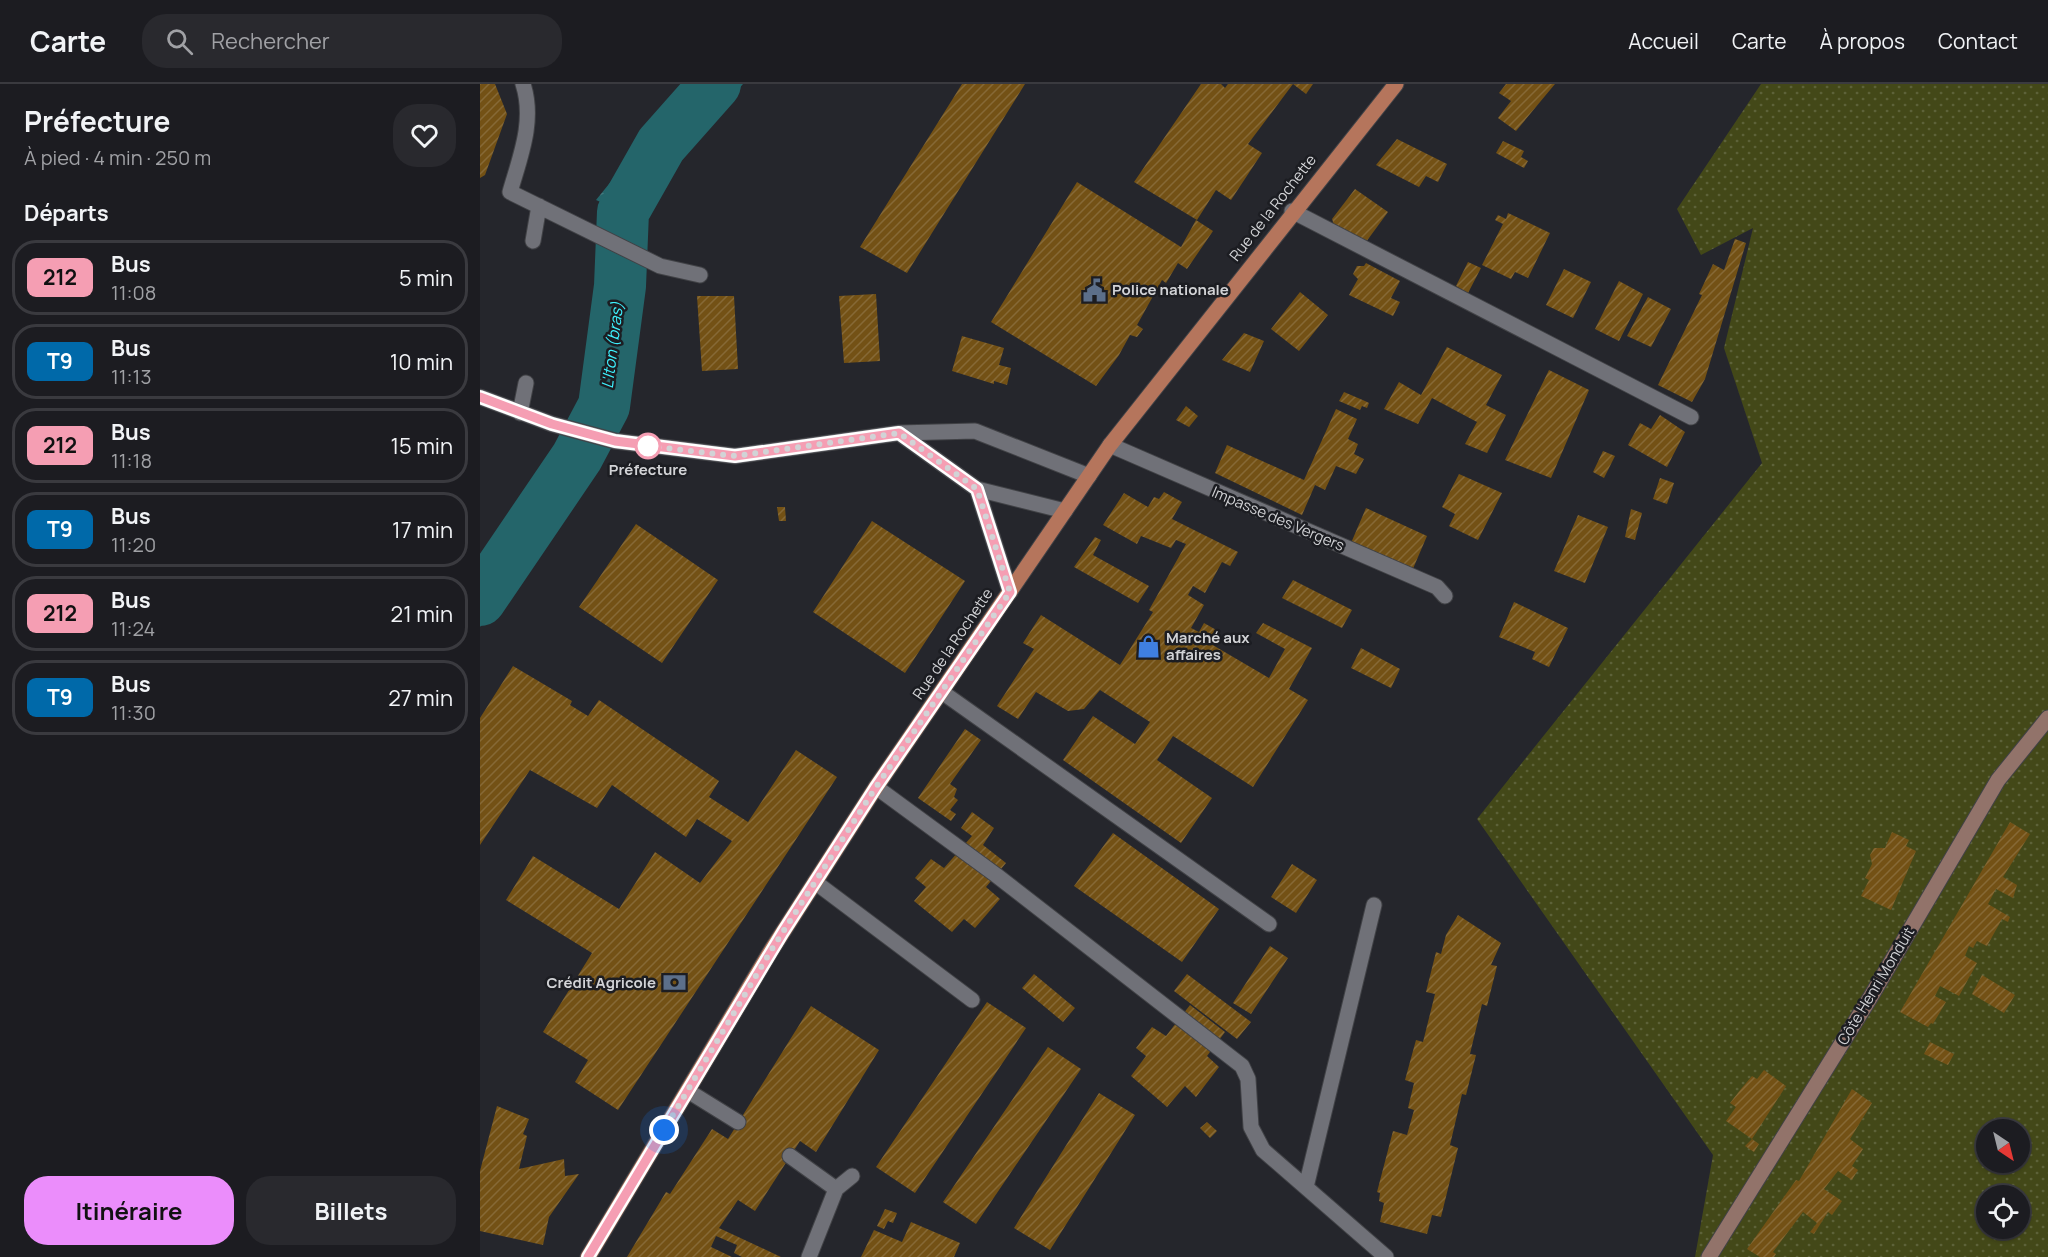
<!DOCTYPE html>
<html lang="fr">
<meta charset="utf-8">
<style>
body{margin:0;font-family:Manrope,sans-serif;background:#29292e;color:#f1f3f6;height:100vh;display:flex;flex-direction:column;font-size:22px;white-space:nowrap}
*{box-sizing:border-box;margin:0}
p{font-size:20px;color:#a0a1a5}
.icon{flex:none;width:33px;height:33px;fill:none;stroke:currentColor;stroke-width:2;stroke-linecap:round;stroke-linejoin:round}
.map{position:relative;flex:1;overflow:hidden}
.side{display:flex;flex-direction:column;background:#1c1c21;width:480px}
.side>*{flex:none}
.badge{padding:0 12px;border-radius:9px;font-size:21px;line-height:39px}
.needle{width:39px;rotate:145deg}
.buttons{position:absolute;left:1496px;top:1035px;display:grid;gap:12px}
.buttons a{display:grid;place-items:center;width:54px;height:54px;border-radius:50%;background:#1c1c21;box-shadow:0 2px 4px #0004,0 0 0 2px #3a3a3f;font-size:30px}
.you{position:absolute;width:30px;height:30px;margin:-15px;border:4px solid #fff;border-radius:50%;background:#1a73e8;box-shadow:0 0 0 9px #1a73e833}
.map>.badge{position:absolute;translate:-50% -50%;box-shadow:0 0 0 3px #fff}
h2{padding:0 24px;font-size:22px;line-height:54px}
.round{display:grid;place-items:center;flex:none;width:63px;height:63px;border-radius:24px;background:#29292e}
.head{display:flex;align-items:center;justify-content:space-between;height:102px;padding:0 24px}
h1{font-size:28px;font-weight:700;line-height:45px}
.button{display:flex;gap:12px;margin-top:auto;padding:12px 24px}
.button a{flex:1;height:69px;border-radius:24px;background:#eb8dfb;color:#111;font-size:24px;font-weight:700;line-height:69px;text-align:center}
.button a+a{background:#29292e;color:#f1f3f6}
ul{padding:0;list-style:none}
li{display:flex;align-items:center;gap:18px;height:75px;margin:0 12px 9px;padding:0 12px;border:3px solid #3a3a3f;border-radius:24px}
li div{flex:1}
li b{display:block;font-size:22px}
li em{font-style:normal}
li .badge{min-width:66px;font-weight:700;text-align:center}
header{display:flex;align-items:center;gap:36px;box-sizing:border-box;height:84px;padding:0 30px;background:#1c1c21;border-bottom:2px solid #3a3a3f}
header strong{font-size:28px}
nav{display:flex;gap:33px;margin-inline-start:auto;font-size:21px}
.search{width:420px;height:54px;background:#29292e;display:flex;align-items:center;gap:15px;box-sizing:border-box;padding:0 21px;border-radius:24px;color:#a0a1a5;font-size:22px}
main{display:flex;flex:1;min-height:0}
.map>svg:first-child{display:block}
.grass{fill:url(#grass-dots);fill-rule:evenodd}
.water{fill:url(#water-ripples)}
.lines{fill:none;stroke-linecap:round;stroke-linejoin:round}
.river{stroke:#24656a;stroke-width:52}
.building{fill:url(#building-hatch)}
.lane-casing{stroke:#414246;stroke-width:17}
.street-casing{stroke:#414246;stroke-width:17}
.secondary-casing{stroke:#414246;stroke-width:17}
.primary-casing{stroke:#414246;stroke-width:17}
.lane{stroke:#707178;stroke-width:15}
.street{stroke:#707178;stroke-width:15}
.secondary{stroke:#92736a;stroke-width:15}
.primary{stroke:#b5755c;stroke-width:15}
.line-casing{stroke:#fff;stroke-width:14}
.line{stroke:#f59eb3;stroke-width:9}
.walk{stroke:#d2d3d6;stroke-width:6;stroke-dasharray:0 10.8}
.stop-dot{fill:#fff;stroke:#f59eb3;stroke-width:3}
.labels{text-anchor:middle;stroke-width:5;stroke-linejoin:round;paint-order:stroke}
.street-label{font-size:15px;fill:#d2d3d6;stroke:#1c1d22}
.poi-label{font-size:15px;font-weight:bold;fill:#d2d3d6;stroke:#1c1d22;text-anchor:start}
.stop-label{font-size:15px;font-weight:bold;fill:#d2d3d6;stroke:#1c1d22}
.water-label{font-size:16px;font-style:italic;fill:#3ef1fe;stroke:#1c1d22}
</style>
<header>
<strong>Carte</strong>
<div class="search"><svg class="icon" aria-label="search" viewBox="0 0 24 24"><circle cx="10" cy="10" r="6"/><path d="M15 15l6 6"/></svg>Rechercher</div>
<nav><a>Accueil</a><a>Carte</a><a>À propos</a><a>Contact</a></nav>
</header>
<main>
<section class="side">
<div class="head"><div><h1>Préfecture</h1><p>À pied · 4 min · 250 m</p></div><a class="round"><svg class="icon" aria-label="heart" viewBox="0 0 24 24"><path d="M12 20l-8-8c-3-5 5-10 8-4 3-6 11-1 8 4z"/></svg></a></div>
<h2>Départs</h2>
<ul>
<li><span class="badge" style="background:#f59eb3;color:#111">212</span><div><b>Bus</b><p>11:08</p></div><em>5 min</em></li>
<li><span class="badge" style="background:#0069a9;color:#fff">T9</span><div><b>Bus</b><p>11:13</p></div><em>10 min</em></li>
<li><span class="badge" style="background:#f59eb3;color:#111">212</span><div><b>Bus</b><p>11:18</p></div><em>15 min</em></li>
<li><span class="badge" style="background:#0069a9;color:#fff">T9</span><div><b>Bus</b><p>11:20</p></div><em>17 min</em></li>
<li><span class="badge" style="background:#f59eb3;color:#111">212</span><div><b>Bus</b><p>11:24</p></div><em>21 min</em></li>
<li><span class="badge" style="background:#0069a9;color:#fff">T9</span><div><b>Bus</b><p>11:30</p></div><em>27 min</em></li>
</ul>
<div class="button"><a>Itinéraire</a><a>Billets</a></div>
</section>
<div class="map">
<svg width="1568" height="1173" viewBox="0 0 1568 1173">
<defs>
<pattern id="grass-dots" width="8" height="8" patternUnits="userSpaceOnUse" patternTransform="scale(1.5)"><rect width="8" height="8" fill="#434818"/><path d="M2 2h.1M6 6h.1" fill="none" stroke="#5d6239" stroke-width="1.8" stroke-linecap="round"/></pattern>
<pattern id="water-ripples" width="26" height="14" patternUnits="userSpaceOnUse" patternTransform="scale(1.5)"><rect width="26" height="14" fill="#24656a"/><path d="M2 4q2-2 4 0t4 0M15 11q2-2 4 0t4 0" fill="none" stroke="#437a7f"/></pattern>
<pattern id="building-hatch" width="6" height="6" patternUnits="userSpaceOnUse" patternTransform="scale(1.5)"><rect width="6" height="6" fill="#735115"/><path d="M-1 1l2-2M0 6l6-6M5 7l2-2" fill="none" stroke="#866936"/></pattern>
</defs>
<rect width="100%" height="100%" fill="#25262c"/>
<path class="grass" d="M1281,0h287v1173h-353l18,-102 -236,-336 285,-356 -38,-115 29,-120 -52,27 -24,-46zM1506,1046h33v32h-33zM1506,1112h33v32h-33z"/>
<path class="water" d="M210,0h53l-73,84 -17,24 -11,28 -46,-20z
M127,196l30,14 -14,91 3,26 -43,-10 17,-48z
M80,369l34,8 -114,166v-62z"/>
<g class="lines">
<path class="river" d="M0,516l97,-143 27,-51 16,-120 3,-74 38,-67 54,-61"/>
</g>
<path class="building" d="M0,0h15l12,30 -22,61 -5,3z
M482,0h63l-118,189 -47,-26z
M721,0h20l4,4 3,-4h85l-7,10 -13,-10 -45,60 14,9 -31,47 -15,-10 -19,30 -63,-38z
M1026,0h49l-39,47 -18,-13 13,-17 -12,-8z
M917,55l50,25 -9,18 -12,-6 -7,11 -43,-22z
M1023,57l21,10 -3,6 7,4 -4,7 -28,-15z
M597,98l104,65 15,-27 17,11 -26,38 -9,-6 -12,20 -4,-3 -25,45 6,4 -6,8 -7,-2 -11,20 -23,31 -105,-64z
M875,105l33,23 -22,30 -32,-17 -2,-6z
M1028,129l42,20 -22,45 -13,-6 -4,7 -29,-14 21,-41 -8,-4 3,-5 8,4z
M1255,155l11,4 -41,136 -13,23 -34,-17 44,-90 -3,-1 14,-30 11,6z
M988,178l13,6 -13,25 -12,-7z
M886,179l34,18 -9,17 9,4 -7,14 -44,-21 9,-16 -5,-5 4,-8h7z
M1084,185l27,13 -18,36 -27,-13z
M1139,197l24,13 -24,47 -24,-12z
M820,208l28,23 -29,36 -28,-22z
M396,210l4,67 -36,2 -5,-67z
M217,212h37l4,73 -36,2z
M1168,213l23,12 -20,38 -24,-11z
M764,249l20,8 -14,31 -28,-12z
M482,252l42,12 -5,17 12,3 -4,17 -13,-4v3l-42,-13z
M967,263l55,28 -16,30 20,10 -19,38 -22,-9 12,-22 -45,-24 -14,26 -34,-15 15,-27 22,13z
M1069,286l40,20 -38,88 -46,-18z
M864,308l21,9 4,2 -2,5 -5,-2 -2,4 -21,-9z
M706,322l12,10 -9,11 -13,-7z
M856,325l21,10 -9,20 10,5 -4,10 10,5 -8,15 -20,-8 -11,24 -10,-5 -13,30 -87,-42 12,-28 77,35z
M1180,331l25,17 -18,35 -39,-22 12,-22 11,6z
M1123,367l12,5 -11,22 -11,-6z
M979,390l43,19 -24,47 -29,-14 6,-12 -13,-7z
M1180,394l14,5 -7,21 -14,-5z
M684,408l18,10 -10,17 66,33 -8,14 -8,-4 -17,31 -12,-7 -5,9 16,10 -13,23 8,4 5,-9 14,8 -7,13 58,34 16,-29 -29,-16 7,-10 49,25 -23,41 19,11 -55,87 -80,-51 -16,24 55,38 -31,45 -118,-83 30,-44 42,28 15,-22 -50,-32 -16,19 -16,2 -32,-19 -18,27 -21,-13 37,-57 -11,-6 18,-28 79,50 33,-53 -4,-2 37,-66 -10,-4 -5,8 -30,-12 -4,8 -34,-19 21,-32 24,14 6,-10 5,2z
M297,423h8l1,14h-7z
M886,424l61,28 -15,35 -61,-28z
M1151,425l11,4 -7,27 -10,-3z
M1098,431l30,12 -23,56 -31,-12z
M392,437l93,60 -60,92 -92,-61z
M156,440l82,56 -56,83 -83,-56z
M615,453l6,3 -8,15 56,31 -11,17 -64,-36z
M813,496l59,30 -10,18 -60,-30z
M1034,518l54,26 -19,39 -17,-8 3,-7 -36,-15z
M881,564l39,21 -9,19 -40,-20z
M33,582l59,35 -2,4 18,11 11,-16 120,81 -10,16 39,25 48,-72 41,27 -219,333 -43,-28 13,-22 -45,-28 49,-79 -86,-53 27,-44 86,53 36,-57 45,31 32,-42 -35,-22 -11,18 -74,-52 -15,23 -67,-38 -50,75v-127z
M485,645l16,11 -31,44 7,5 -3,8 4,3 -8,10 6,4 -5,7 -33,-23z
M492,728l22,16 -11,17 23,18 -20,24 14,12 -25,29 -11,-9 -12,13 -38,-31 12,-14 -11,-9 16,-19 13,9 28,-32 -11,-8z
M1530,738l20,12 -27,43 14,8 -4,13 -17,-9 -8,15 22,13 -2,5 -6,-3 -15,27 -10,-5 -4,7 -4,-2 -4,10 12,7 -18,33 -19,-10 -5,10 11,6 -13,22 -2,-1 -3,4 -28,-15z
M1412,748l17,8 -3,6 10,5 -25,59 -30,-14 8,-16 -4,-2 7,-14 -2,-9 4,-7h11z
M633,749l106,76 -37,53 -108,-76z
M812,780l25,16 -21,33 -25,-16z
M978,831l43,28 -10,22 6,1 -10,40 -5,-2 -12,50 6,1 -10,40 -4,-1 -12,51 8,3 -17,69 -9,-2 -5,19 -47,-12 4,-19 -5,-2 1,-8 -3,-1 16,-61 14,4 7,-25 -6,-2 6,-25 -9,-3 11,-40 7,2 12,-48 -9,-2 10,-40 5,2 5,-19z
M790,862l18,12 -37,56 -18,-11z
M554,890l41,34 -12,14 -41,-34z
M707,890l64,48 -14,17 -63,-48z
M1502,891l33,20 -11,18 -32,-19z
M507,918l39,26 -111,165 -39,-26z
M710,921l35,27 -18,24 12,11 -23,30 -11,-11 -18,21 -36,-31 15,-20 -10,-8 16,-21 14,9z
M331,922l68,44 -63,102 -16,-11 -45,70 -17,-11 -19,28 62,29h-39l-8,-4 3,-8 -21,-9 -5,11 21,10h-105l39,-65 4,2 42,-65 16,10z
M1450,958l24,12 -6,11 -24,-11z
M568,963l33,22 -105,155 -33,-22z
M1284,986l22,16 -34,53 7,5 -5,8 -9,-6 7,-7 -26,-18 10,-14 -6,-4 11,-14 11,-13 5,3z
M1372,1005l20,14 -22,36 13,10 -11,17 6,4 -6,10 -14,-9 -14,18 18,12 -10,14 -4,-3 -14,22 -4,-2 7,-9 -14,-11 -30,40 3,2 -2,3h-14l-13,-8 49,-69 3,1z
M619,1009l36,22 -85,135 -36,-22z
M17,1022l32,13 -6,15 4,2 -8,33 45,-10 1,17 14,-2 -30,43 -6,28 -63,-14v-60z
M727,1038l10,9 -7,7 -10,-10z
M405,1125l12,4 -4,10 -5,-2 -4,8 -7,-3z
M431,1138l49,21 -6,14h-93l13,-27 28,12z"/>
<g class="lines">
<defs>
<path id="lane" d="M43,0c12,37 -3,73 -13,108l150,74 40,9
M53,157l6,-35
M40,329l6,-30
M462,608l327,232
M396,703l120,88 246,191 6,13 3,48 12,23 123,107
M335,798l157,118
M208,1007l50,31
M310,1072l46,33
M826,1103l68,-282
M329,1173l27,-68 16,-13"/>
<path id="street" d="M812,127l399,206
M0,313l72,27 63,17 120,15 164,-23 76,-2 114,45
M419,349l78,56 88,22
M630,361l327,142 8,9
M497,405l33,103"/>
<path id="secondary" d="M1229,1173l161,-259 128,-218 50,-62"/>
<path id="primary" d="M108,1173l184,-308 104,-162 234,-342 286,-361"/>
</defs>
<use href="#lane" class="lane-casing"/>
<use href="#street" class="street-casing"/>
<use href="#secondary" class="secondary-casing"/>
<use href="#primary" class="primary-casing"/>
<use href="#lane" class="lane"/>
<use href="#street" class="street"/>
<use href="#secondary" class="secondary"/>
<use href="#primary" class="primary"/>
</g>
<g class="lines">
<defs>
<path id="line" d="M0,313l72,27 63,17 120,15 164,-23 78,56 33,103 -134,195 -93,145 -195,325"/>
</defs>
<use href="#line" class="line-casing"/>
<use href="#line" class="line"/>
<path class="walk" d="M168,362l87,10 164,-23 78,56 33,103 -134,195 -104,162 -108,181"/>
</g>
<defs>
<symbol id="civic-bare" viewBox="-9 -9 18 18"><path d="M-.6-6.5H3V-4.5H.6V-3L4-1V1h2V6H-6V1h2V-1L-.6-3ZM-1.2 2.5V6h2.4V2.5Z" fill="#5c6f8a" stroke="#1c1d22" stroke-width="2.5" paint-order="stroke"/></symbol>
<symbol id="shop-bare" viewBox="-9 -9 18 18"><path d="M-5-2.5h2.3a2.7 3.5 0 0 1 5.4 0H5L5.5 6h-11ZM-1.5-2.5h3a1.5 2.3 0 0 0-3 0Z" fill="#3f7fe0" stroke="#1c1d22" stroke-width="2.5" paint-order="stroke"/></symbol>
<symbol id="bank-bare" viewBox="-9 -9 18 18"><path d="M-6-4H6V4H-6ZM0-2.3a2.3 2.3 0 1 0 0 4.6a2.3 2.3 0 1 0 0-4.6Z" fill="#5c6f8a" stroke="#1c1d22" stroke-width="2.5" paint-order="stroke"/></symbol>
</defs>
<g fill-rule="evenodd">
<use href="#civic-bare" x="598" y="190" width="33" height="33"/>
<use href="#shop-bare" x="652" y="546" width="33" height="33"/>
<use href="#bank-bare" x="178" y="882" width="33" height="33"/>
</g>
<circle class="stop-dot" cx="168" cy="362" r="12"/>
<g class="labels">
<g class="street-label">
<text transform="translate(793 124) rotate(-52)" y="5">Rue de la Rochette</text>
<text transform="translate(798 435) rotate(23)" y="5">Impasse des Vergers</text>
<text transform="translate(473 560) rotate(-56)" y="5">Rue de la Rochette</text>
<text transform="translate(1396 902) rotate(-59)" y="5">Côte Henri Monduit</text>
</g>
<g class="poi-label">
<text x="632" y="211">Police nationale</text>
<text x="686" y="559">Marché aux<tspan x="686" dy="17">affaires</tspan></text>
<text x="176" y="904" text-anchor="end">Crédit Agricole</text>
</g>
<g class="stop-label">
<text x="168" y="391">Préfecture</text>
</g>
<g class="water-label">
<text transform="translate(132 261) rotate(-83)" y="6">L'Iton (bras)</text>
</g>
</g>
</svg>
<div class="buttons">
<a><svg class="needle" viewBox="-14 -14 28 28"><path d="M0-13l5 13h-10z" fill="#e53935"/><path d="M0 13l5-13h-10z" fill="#a0a1a5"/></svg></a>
<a><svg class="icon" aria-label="locate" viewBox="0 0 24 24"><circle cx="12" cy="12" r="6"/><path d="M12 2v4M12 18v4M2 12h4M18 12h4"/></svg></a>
</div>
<div class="you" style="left:184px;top:1046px"></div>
</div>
</main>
